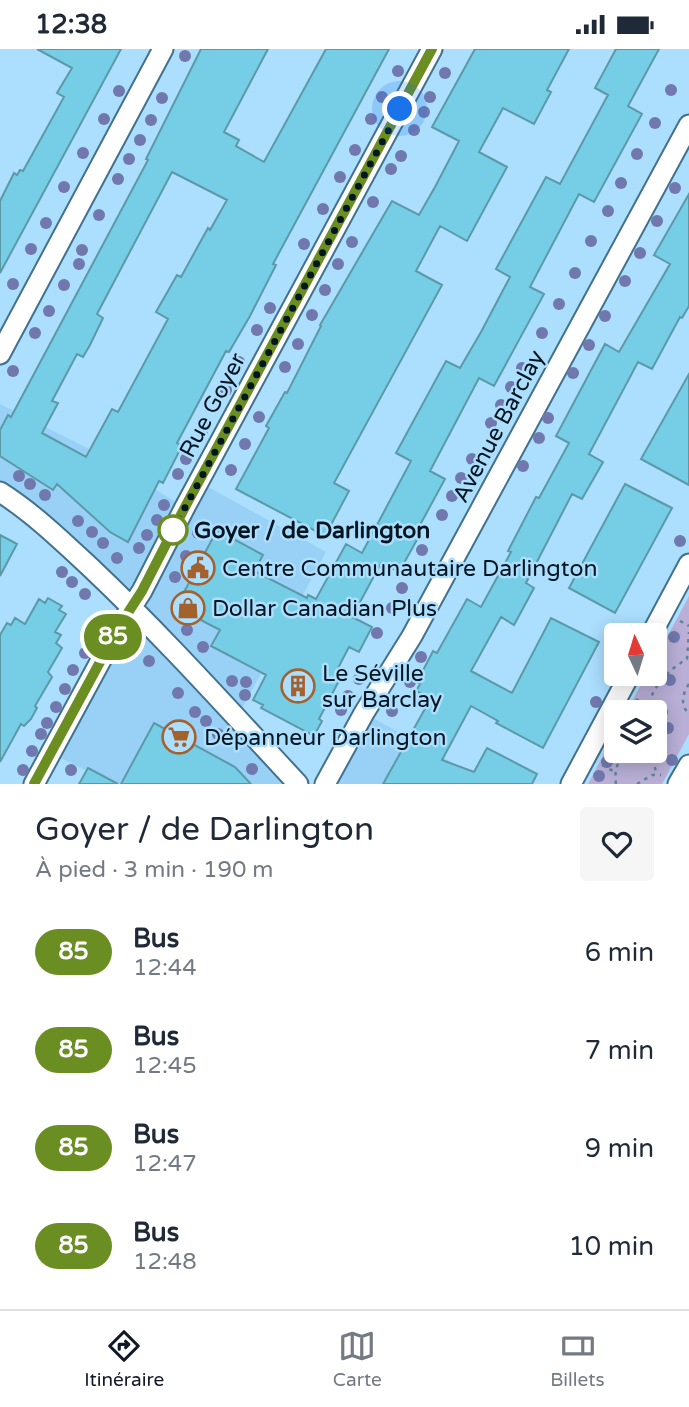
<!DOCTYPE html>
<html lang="fr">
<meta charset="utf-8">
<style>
body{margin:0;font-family:"Varela Round",sans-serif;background:#f6f6f7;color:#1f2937;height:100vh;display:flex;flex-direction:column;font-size:26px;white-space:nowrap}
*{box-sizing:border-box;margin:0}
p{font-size:23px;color:#747a83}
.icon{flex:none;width:38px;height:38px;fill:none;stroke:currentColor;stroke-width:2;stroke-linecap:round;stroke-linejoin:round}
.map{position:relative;height:735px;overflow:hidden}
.side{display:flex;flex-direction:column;background:#fff;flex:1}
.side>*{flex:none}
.badge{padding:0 14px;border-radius:23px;font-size:24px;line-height:46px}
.needle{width:46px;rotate:356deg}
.fabs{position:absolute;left:604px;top:574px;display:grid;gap:14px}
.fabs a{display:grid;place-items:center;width:63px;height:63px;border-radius:7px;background:#fff;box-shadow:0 4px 18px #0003;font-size:35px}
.you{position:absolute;width:35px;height:35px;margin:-18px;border:5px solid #fff;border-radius:50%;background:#1a73e8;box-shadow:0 0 0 10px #1a73e833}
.map>.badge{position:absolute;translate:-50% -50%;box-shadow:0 0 0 4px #fff}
.round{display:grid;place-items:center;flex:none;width:74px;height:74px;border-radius:7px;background:#f6f6f7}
.head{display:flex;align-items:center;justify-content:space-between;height:119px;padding:0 35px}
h1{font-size:33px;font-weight:600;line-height:52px}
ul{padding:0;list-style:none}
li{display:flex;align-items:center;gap:21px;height:98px;padding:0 35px}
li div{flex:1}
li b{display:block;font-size:26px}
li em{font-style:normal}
li .badge{min-width:77px;font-weight:700;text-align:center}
.status{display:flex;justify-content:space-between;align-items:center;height:49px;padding:0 35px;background:#fff;direction:ltr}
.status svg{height:19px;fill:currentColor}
.tab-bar{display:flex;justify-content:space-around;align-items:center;height:98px;border-top:2px solid #e0e1e3;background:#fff;font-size:19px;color:#747a83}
.tab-bar a{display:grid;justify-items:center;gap:4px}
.tab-bar .on{color:#111827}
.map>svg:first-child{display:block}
.built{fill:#98d1f5}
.green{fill:#b9afd7}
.building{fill:#75cee5;stroke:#5b99a9;stroke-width:2;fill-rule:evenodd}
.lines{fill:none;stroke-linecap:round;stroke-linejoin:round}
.minor-casing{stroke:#42718d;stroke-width:23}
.path{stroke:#61849b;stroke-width:2.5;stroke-dasharray:3.5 5;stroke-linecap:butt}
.minor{stroke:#fff;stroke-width:19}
.tree{fill:#7078ae}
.line-casing{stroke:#fff;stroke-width:16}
.line{stroke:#6b8e23;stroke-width:10}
.walk{stroke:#031520;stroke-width:7;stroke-dasharray:0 12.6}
.stop-dot{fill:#fff;stroke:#6b8e23;stroke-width:3.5}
.labels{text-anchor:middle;stroke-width:5;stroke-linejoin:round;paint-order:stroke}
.street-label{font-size:23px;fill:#031520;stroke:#acdefe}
.stop-label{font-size:23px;font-weight:bold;fill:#031520;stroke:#acdefe;text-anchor:start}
.poi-label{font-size:23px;fill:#031520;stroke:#acdefe;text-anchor:start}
</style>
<div class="status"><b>12:38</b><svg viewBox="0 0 49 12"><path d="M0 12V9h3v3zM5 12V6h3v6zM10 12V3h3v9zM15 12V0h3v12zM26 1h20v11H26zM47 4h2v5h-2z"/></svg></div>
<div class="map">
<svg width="689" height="735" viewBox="0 0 689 735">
<rect width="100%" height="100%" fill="#acdefe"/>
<path class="built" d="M0,355l89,45 95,58 15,-25 127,70 -89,166 61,66h-183l-65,-31 82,-146 -132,-115z
M364,664l98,55 -7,16h-130z"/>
<path class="green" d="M689,547v138l-27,50h-74l28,-53v20h38v-39h-28l21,-38h7l1,-14z"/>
<path class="building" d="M37,0h84l-121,224v-72l14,-28 3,2 3,-5 3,1 41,-74 -7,-4 15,-25z
M201,0h67l-44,83 15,8 -3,6 28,16 62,-113h63l-116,215 3,1 -26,51 -21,36 -3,-1 -49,92 5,3 -19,37 -4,-2 -31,61 -18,-10 -53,-48 -4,6 -53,-34v-26l8,-15 3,2 137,-257 -2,-1zM172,123l55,28 -17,30 -2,-2 -27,49 -4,-2 -21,37 12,7 -50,93 -6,-3 -26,48 -44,-24 16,-30 -6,-2 25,-47 6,3 7,-12 13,-27 -6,-4z
M475,0h94l-22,41 4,2 -17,32 -31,-16 -24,44 28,15 -40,74 -27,-15 -24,45 26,14 -108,198 15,8 -24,45 -89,-47 33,-61 -3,-2 19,-34 2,1 34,-67 -1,-1 72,-124 27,14 16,-28 24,-46 -27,-14z
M616,0h43l-31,57 14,8 -48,88 -15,-8 -49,93 14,7 -50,92 -15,-8 -29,55 -20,38 15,8 -31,57 4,2 -19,34 -18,-9 -29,54 20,10 -13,25 -10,-5 -12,23 6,3 -24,46 3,2 -8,15 -53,-28 2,-3 -10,-5 13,-25 -55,-29 9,-16 -44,-23 41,-77 46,25 -9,16 53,27 1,-3 8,4 30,-55 16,9 49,-92 -15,-8 50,-92 14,7 21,-36 29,-55 -14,-8 50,-92 14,7 48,-89 -13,-7z
M689,145v112l-7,12 -2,-1 -28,52 -14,-7 -49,92 14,8 -21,37 -10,-5 -46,89 8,5 -20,37 -13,-8 -30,54 41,22 39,-75 48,24 -56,106 -47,-25 2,-2 -27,-15 -29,54 32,12 13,-24 50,26 -5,10h-149l48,-86 -15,-7 4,-7 -3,-2 16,-31 4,2 30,-54 14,8 30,-55 -3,-1 28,-54 3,1 30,-55 -13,-7 49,-92 14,8 51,-88 -16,-9z
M689,325v111l-48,-26z
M625,435l47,24 -57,105 -46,-25z
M0,486l17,9 -17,32z
M48,549l14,8 -3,4 7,4 -11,18 6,3 -5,8 6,5 -14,24 4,5 -17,29 2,2 -6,11 -7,7 -3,-2 -21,38v-127l7,-12 4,2 4,-7 10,6 14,-25 6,4z
M154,674l81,44 16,17h-130z
M88,719l30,16h-39z"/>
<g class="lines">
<defs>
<path id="minor" d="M0,305l163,-305
M0,443c33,21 61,48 90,75 73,69 140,144 208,217
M651,586l38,-71
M34,735l86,-159 22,-34 43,-84 247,-458
M325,735l39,-71 48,-77 277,-511
M571,735l59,-110
M678,735l11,-19"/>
</defs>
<use href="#minor" class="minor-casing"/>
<path class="path" d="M680,572l9,5
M647,627l13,5
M689,635c-7,10 -9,21 0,30
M636,650l12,8
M648,663c1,-23 20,-42 39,-53l2,-27
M649,702l8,23
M608,703l13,5
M602,716l13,7
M616,735c-2,-13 1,-23 11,-33
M637,735l15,-9h9"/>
<use href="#minor" class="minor"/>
</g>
<g class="tree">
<circle cx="185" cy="7" r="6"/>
<circle cx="398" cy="22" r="6"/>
<circle cx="445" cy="24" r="6"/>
<circle cx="671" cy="41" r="6"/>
<circle cx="119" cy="42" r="6"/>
<circle cx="382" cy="48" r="6"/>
<circle cx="430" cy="48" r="6"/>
<circle cx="162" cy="49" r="6"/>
<circle cx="424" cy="63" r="6"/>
<circle cx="104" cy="70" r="6"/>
<circle cx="371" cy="70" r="6"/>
<circle cx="151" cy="71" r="6"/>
<circle cx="655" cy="74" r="6"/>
<circle cx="414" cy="81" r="6"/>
<circle cx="140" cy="91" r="6"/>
<circle cx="355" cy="101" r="6"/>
<circle cx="83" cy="104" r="6"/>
<circle cx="637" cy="105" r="6"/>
<circle cx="401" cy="107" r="6"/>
<circle cx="129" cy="110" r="6"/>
<circle cx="391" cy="120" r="6"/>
<circle cx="340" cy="128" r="6"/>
<circle cx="118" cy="130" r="6"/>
<circle cx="621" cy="134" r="6"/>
<circle cx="64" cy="138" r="6"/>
<circle cx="675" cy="139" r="6"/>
<circle cx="373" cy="153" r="6"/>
<circle cx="323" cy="160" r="6"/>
<circle cx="608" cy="162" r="6"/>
<circle cx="99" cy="166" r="6"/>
<circle cx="657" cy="172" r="6"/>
<circle cx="46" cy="174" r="6"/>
<circle cx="591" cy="192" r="6"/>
<circle cx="352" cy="193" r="6"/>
<circle cx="304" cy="195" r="6"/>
<circle cx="31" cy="200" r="6"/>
<circle cx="82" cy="201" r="6"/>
<circle cx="640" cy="204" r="6"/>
<circle cx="79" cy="215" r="6"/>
<circle cx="338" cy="215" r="6"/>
<circle cx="575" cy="224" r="6"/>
<circle cx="625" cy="232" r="6"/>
<circle cx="13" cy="235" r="6"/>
<circle cx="64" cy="236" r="6"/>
<circle cx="325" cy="241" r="6"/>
<circle cx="559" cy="255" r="6"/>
<circle cx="270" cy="259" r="6"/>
<circle cx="49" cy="262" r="6"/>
<circle cx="312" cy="266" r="6"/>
<circle cx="605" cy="267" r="6"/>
<circle cx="257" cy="281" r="6"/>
<circle cx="35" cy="284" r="6"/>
<circle cx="542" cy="284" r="6"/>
<circle cx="298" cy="295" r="6"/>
<circle cx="589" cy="296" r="6"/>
<circle cx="239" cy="313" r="6"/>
<circle cx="285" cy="318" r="6"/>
<circle cx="522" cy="319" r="6"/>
<circle cx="13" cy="322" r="6"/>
<circle cx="573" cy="324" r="6"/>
<circle cx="511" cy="338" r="6"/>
<circle cx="226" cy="341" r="6"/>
<circle cx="501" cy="356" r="6"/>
<circle cx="259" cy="368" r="6"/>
<circle cx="548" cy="369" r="6"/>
<circle cx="491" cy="374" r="6"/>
<circle cx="202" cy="382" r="6"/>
<circle cx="539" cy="389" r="6"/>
<circle cx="245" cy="395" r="6"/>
<circle cx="186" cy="410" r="6"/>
<circle cx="472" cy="410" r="6"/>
<circle cx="523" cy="417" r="6"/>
<circle cx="231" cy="421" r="6"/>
<circle cx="178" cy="425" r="6"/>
<circle cx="19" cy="427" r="6"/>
<circle cx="461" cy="429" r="6"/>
<circle cx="30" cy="435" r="6"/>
<circle cx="45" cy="446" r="6"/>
<circle cx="452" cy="447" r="6"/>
<circle cx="164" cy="456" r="6"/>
<circle cx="442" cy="466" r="6"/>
<circle cx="157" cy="471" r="6"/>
<circle cx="78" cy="472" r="6"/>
<circle cx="92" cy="483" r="6"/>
<circle cx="198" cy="484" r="6"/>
<circle cx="147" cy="486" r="6"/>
<circle cx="680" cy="492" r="6"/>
<circle cx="103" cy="494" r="6"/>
<circle cx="139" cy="499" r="6"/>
<circle cx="422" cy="501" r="6"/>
<circle cx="186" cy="507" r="6"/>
<circle cx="117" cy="509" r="6"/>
<circle cx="62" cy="523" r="6"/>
<circle cx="175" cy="528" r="6"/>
<circle cx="72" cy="533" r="6"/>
<circle cx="402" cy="539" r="6"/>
<circle cx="85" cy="545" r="6"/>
<circle cx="392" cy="559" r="6"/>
<circle cx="187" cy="581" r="6"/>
<circle cx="377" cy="584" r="6"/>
<circle cx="674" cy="588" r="6"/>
<circle cx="203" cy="598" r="6"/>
<circle cx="85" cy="604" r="6"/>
<circle cx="421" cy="608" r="6"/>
<circle cx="149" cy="612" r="6"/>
<circle cx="73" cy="621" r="6"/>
<circle cx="359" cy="630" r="6"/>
<circle cx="670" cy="631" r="6"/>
<circle cx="232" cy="632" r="6"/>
<circle cx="246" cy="633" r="6"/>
<circle cx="410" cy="633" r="6"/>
<circle cx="65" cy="640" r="6"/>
<circle cx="178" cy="644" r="6"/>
<circle cx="245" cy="646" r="6"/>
<circle cx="348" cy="647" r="6"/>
<circle cx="596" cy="653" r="6"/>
<circle cx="56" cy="658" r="6"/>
<circle cx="341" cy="661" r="6"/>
<circle cx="392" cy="662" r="6"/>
<circle cx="195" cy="663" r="6"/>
<circle cx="662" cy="663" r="6"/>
<circle cx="206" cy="672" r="6"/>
<circle cx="47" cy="674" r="6"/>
<circle cx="668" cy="679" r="6"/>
<circle cx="41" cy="685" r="6"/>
<circle cx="218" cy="685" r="6"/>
<circle cx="32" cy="702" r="6"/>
<circle cx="672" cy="711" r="6"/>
<circle cx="607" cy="713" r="6"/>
<circle cx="252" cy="720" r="6"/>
<circle cx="23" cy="721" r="6"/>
<circle cx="71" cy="721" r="6"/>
<circle cx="599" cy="727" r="6"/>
</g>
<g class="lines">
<defs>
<path id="line" d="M34,735l86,-159 22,-34 43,-84 247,-458"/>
</defs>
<use href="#line" class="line-casing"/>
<use href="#line" class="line"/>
<path class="walk" d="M173,481l227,-421"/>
</g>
<defs>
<symbol id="civic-ring" viewBox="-11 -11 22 22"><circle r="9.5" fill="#acdefe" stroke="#a3612d" stroke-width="1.5"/><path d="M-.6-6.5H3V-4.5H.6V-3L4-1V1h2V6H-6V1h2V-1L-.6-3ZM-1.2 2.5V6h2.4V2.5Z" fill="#a3612d"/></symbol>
<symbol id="shop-ring" viewBox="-11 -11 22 22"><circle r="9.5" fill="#acdefe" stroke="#a3612d" stroke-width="1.5"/><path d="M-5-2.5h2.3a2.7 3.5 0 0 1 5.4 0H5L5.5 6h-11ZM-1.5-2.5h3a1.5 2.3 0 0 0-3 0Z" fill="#a3612d"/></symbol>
<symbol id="building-ring" viewBox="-11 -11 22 22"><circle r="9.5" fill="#acdefe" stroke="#a3612d" stroke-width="1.5"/><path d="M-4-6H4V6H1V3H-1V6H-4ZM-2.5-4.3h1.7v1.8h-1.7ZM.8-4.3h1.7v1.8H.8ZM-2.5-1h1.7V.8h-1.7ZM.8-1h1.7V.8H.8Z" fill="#a3612d"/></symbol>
<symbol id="supermarket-ring" viewBox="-11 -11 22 22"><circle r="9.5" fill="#acdefe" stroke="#a3612d" stroke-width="1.5"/><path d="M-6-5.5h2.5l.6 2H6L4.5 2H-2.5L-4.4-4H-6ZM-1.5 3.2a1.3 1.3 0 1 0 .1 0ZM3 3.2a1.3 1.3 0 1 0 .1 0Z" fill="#a3612d"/></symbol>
</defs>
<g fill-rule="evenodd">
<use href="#civic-ring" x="179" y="500" width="38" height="38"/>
<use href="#shop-ring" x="169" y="540" width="38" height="38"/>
<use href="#building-ring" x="279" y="618" width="38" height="38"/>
<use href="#supermarket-ring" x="160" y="669" width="38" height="38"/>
</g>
<circle class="stop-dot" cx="173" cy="481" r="14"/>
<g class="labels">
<g class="street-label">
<text transform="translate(212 356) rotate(-62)" y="8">Rue Goyer</text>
<text transform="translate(498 377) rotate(-62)" y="8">Avenue Barclay</text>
</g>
<g class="stop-label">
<text x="194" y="489">Goyer / de Darlington</text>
</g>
<g class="poi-label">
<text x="222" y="527">Centre Communautaire Darlington</text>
<text x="212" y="567">Dollar Canadian Plus</text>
<text x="322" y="632">Le Séville<tspan x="322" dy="26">sur Barclay</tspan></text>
<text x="204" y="696">Dépanneur Darlington</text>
</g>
</g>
</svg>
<div class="fabs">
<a><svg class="needle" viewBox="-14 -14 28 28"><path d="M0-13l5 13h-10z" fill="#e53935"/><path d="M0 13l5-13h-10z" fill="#747a83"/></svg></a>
<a><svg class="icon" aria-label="layers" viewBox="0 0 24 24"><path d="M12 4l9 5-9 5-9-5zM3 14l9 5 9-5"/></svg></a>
</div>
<div class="you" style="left:400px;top:60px"></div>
<b class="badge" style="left:113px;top:588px;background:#6b8e23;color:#fff">85</b>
</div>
<section class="side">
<div class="head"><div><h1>Goyer / de Darlington</h1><p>À pied · 3 min · 190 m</p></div><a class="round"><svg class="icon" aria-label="heart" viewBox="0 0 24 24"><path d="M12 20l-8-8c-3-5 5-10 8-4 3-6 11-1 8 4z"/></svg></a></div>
<ul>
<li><span class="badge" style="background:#6b8e23;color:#fff">85</span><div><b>Bus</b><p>12:44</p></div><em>6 min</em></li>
<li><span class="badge" style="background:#6b8e23;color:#fff">85</span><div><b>Bus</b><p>12:45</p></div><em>7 min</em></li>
<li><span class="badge" style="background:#6b8e23;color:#fff">85</span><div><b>Bus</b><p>12:47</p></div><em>9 min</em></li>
<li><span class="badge" style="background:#6b8e23;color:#fff">85</span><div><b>Bus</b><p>12:48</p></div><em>10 min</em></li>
</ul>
</section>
<nav class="tab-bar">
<a class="on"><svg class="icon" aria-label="directions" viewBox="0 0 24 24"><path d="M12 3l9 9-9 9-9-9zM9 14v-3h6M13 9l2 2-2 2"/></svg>Itinéraire</a>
<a><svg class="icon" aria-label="map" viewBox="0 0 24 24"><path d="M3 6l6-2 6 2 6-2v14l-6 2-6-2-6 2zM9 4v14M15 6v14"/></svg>Carte</a>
<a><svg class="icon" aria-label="tickets" viewBox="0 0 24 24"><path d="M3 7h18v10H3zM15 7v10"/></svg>Billets</a>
</nav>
